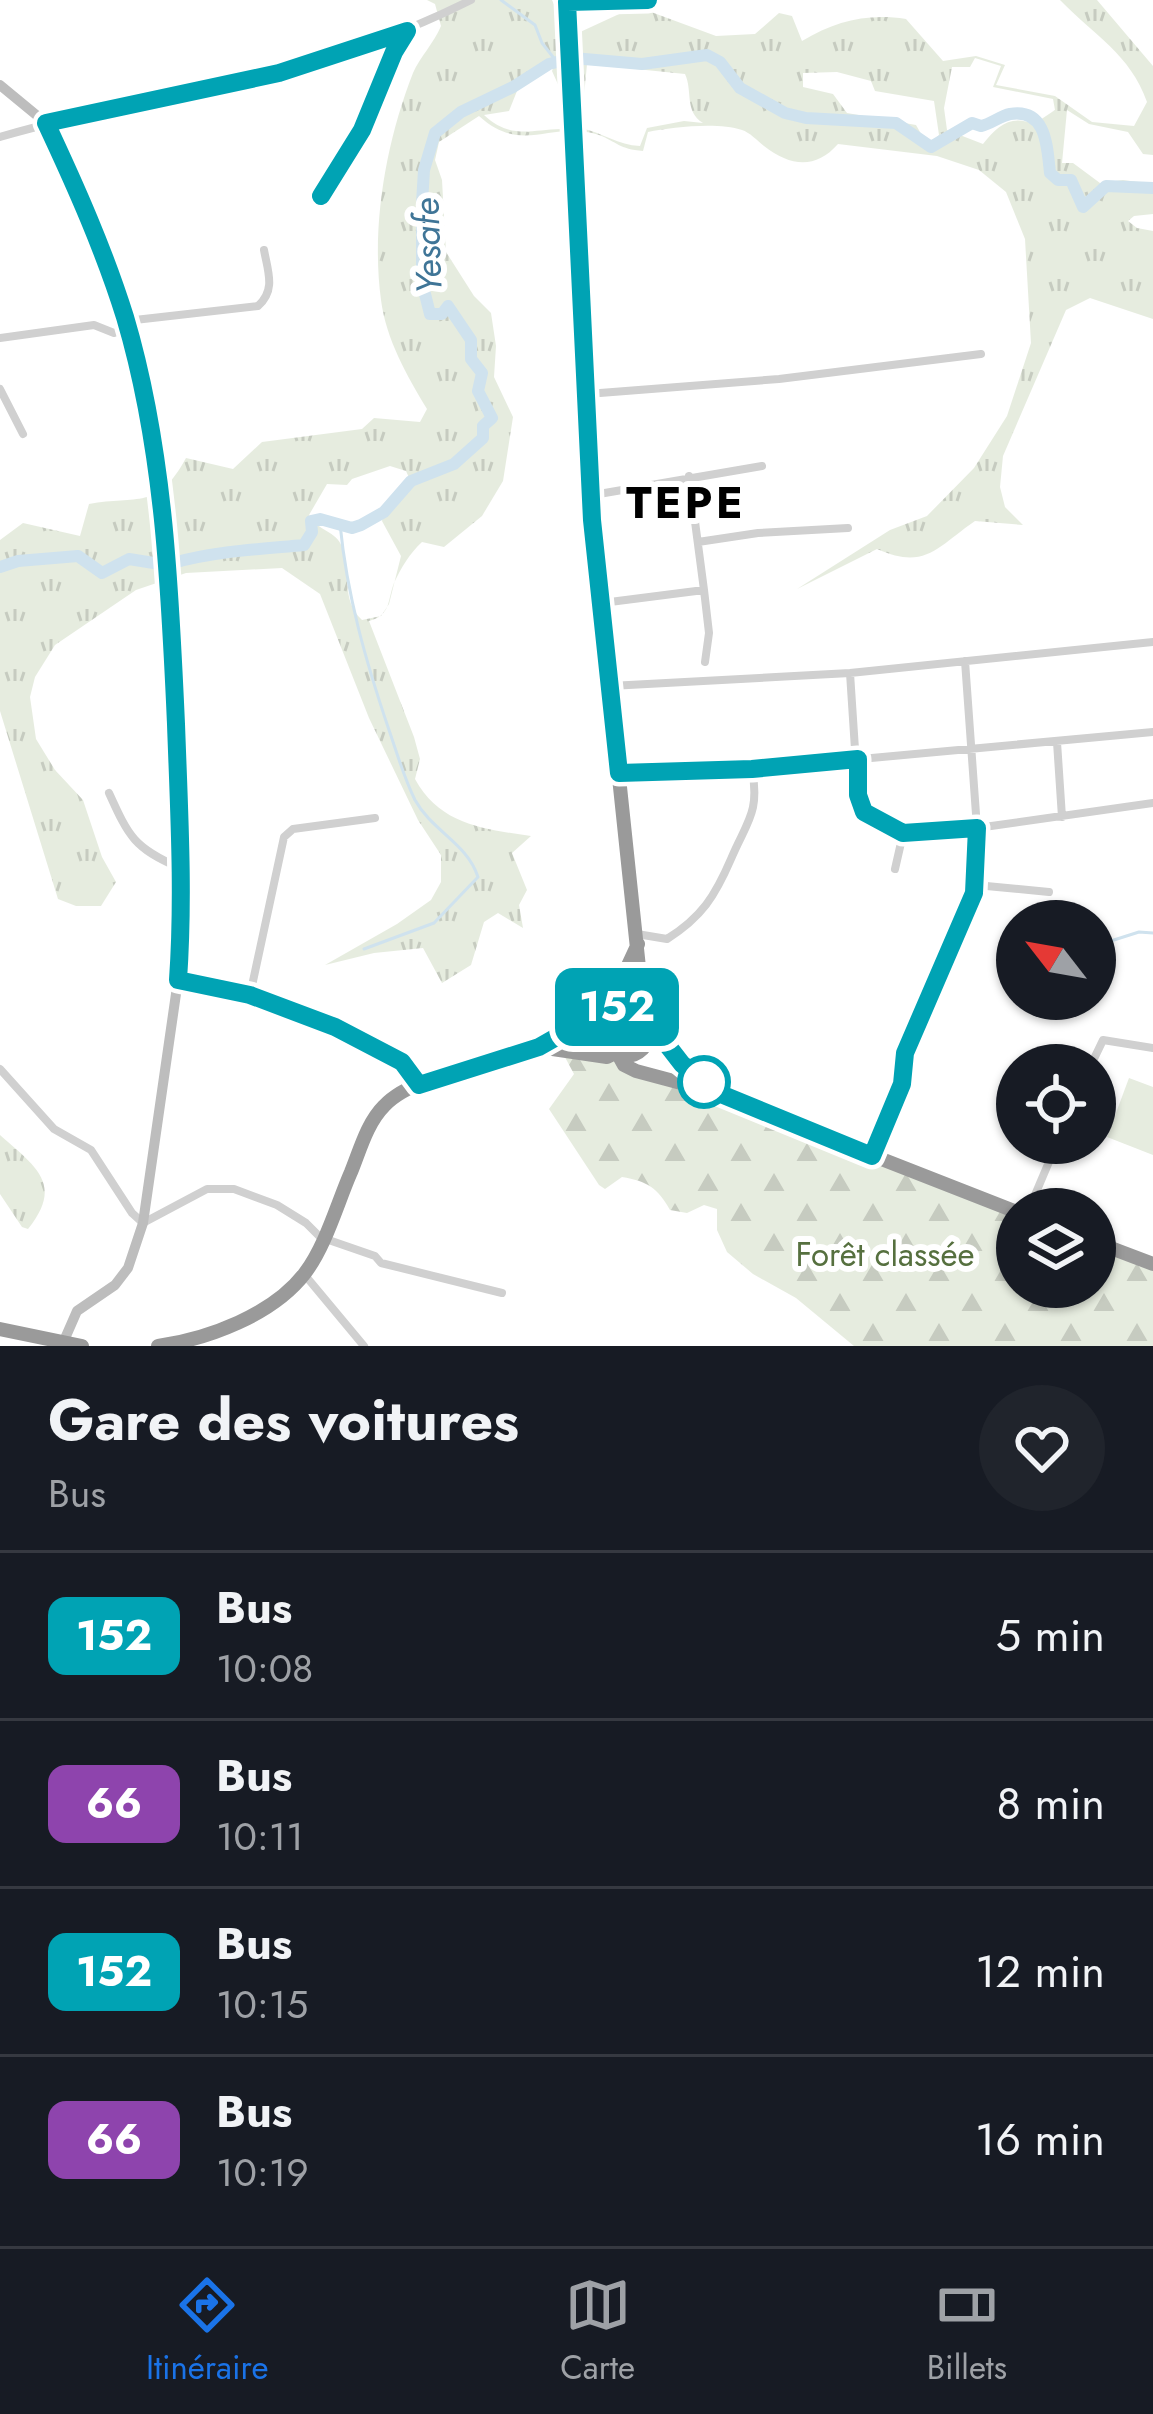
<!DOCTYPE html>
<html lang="fr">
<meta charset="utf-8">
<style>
body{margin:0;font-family:Jost,sans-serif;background:#20242c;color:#f1f3f6;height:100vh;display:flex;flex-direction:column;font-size:45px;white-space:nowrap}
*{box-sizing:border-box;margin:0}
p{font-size:39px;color:#9ea1a6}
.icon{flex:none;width:66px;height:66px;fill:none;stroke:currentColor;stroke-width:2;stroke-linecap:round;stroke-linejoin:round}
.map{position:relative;height:1346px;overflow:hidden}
.panel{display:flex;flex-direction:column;background:#171b24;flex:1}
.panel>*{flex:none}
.badge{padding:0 24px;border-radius:18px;font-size:42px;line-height:78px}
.needle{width:78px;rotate:301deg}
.tools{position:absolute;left:996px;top:900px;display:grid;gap:24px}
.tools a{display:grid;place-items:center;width:120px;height:120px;border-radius:50%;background:#171b24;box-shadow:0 3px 9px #0004;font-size:60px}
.map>.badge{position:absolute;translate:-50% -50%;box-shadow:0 0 0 6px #fff}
.round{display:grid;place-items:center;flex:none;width:126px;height:126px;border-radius:63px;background:#20242c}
.headline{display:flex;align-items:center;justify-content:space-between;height:204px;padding:0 48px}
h1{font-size:57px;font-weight:700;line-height:90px}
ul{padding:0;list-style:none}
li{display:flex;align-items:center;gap:36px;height:168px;padding:0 48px;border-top:3px solid #363941}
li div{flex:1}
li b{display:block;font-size:45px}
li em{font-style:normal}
li .badge{min-width:132px;font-weight:700;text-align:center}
.menu{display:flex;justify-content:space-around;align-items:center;height:168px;border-top:3px solid #363941;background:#171b24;font-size:33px;color:#9ea1a6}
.menu a{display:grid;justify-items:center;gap:6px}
.menu .selected{color:#1a73e8}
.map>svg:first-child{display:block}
.grass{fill:url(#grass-tufts);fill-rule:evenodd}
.forest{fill:url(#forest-firs)}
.pitch{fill:#e6ecdf}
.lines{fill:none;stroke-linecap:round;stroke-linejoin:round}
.stream{stroke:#cfe2ee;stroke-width:3}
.river{stroke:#cfe2ee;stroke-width:12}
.street{stroke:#d0d0d0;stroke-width:8}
.secondary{stroke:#bdbdbd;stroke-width:10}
.highway{stroke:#9a9a9a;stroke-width:14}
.line-casing{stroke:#fff;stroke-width:27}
.line{stroke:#00a3b4;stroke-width:18}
.stop-dot{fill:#fff;stroke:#00a3b4;stroke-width:6}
.labels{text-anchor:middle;stroke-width:12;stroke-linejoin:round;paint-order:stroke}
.park-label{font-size:33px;fill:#56703f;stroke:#fff}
.water-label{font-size:36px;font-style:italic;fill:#3f7597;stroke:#fff}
.district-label{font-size:45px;font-weight:bold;letter-spacing:3px;fill:#000;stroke:#fff}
</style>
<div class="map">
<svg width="1153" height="1346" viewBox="0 0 1153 1346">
<defs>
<pattern id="grass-tufts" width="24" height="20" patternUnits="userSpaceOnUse" patternTransform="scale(3)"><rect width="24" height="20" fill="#e6ecdf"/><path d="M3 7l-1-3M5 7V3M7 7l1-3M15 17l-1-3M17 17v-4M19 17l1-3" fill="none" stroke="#c6cbc0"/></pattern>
<pattern id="forest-firs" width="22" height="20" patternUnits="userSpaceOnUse" patternTransform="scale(3)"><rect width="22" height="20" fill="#e6ecdf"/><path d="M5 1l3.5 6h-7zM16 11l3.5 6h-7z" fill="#c6cbc0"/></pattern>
</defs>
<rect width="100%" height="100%" fill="#fff"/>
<path class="grass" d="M427,0h125l9,20 17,13 52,-24h13l73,27 39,-2 24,-21 13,3 10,25c34,-20 65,-28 104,-22l37,42 33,-5 29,9 -9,20 59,11 37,26 42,4 13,-24c-17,-48 -52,-66 -87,-102h37l56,66v89l-10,-1 -15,-22 -39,-8 -22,-14 -5,53h11l27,20 23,-3 30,4v30l-19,2 -6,5 9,7 16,3v88l-63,-21 -24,12 -63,146 -3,31 5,20 18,18 -48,-4c-37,25 -49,50 -98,28l-80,40 93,-59 37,-14 47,-48 33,-52 24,-73 -6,-104 -19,-47 -27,-22 -42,-14 -99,-12c-22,25 -47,23 -74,2 -6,-5 -15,-14 -22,-16 -24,-8 -70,-3 -94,2l-5,19c-24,-2 -26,-9 -44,-16 -47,-16 -76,21 -120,-19l-40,26 -4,18 7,20 4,72 28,44 17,17 5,33 -2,31 19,40 -10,64 -21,35 -38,31 -22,-5c-12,11 -21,26 -28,41 -7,19 -3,32 -25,38l45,116 6,22 -5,20c25,46 69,50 116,57l-19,17 15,37 -8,15 4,23 -25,-15 -14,9 -13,43 -29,18 -19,-35 -49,5 -49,12 72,-41 34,-24 10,-18v-27l-23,-35 -49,-102 -49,-124 -38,-26 -96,5 -50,17 -81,55 -20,32 -5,20 6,42 19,31 28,30 19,57 14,25 -15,24h-25l-18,-7 -58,-188v-171l23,-17 57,13 9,-32c49,-9 68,7 97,-46l47,11 29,-27 100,-13 12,-11 46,4 7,-13c-20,-33 -41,-70 -46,-109 -10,-74 5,-158 32,-227 7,-16 21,-30 28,-47l-6,-22zM975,58l26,8 -8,21 60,12 2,11 -21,14c-23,-10 -37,2 -51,20l-36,-14 -3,-22 8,-41h18zM556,62l-4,9 9,20v38c-32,1 -51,10 -77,-14l25,-4 8,-20 -3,-4 17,-14zM587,64l98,10c8,17 -1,37 18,49l-19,-2 -37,7 -7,18c-22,-1 -37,-13 -59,-18zM837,72l34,9 4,10 59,10 5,34 -7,6 -8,-2 -8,-14 -69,-12 -14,-19 -30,-7v-14zM390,466l16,5 5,11 -27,30 -2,9 19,35 -12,48 -8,12 -19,4c-22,-21 -10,-46 -20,-73 -5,-16 -25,-16 -33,-32l18,-31 20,1 5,-6z
M0,1135c36,32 64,49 28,94l-6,-2 -22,-33z"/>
<path class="forest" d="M559,1046l121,31 337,132v78h78v-50l58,23v86h-299l-58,-48 -43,-24 -26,-22 -10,-22v-21l-13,-4 -17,8 -17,-3c-12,-22 -23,-29 -48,-33l-17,12 -6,-4 -50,-76 25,-35z"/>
<path class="pitch" d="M1129,1078l24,9v68l-46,-18z"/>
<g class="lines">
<path class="stream" d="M501,0l34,25 7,18 15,19
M340,524c7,72 26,138 49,206 8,23 15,48 26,70 17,31 52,43 63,77l-44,46 -70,26
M1095,946l44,-14 14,1
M1016,986h1"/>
<path class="river" d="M173,563c43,-12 88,-14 131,-18l8,-13 -1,-11 9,-2 32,9 9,-3 23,-13 27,-31 43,-17 29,-26v-12l9,-8 -14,-27 4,-18 -11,-14v-19l-23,-34 -6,8h-12l-8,-32v-79l2,-33 11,-37 26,-21 52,-25 36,-23 24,-6 69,6 65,-9 13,7 20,26 45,25 21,5 90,5 35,24 41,-24 9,3c10,-2 19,-10 29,-12 37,-6 37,33 40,59l8,7h13l12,27 23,-21 47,2
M0,567l18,-6 60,-5 24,17 27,-14 31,5"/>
<path class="street" d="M569,1l79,-1
M0,137c63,-19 126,-29 190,-43 97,-21 192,-49 281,-94
M321,196l41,-66 44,-98
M126,321l132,-15c18,-16 10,-34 6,-56
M0,338l94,-13 20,8 13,-5
M0,389l23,45
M587,394l192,-15 202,-25
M593,495l169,-29
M698,542l60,-9 90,-5
M704,590l5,43 -4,29
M602,603l102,-13 -15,-114
M850,673l8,122 6,17 39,22 -8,35
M610,686l240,-13 303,-31
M1057,742l5,75
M620,773l132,-4 401,-37
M109,793c20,44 25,55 71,75
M903,834l74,-6 176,-25
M976,885l73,7
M637,934l30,5c35,-22 48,-43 64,-80 16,-38 29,-46 21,-90
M178,980l72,15 85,32 67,35 16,22
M250,995l34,-158 9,-8 82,-11
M1091,1065l12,-25 50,8
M0,1069l54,60 37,21 41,63 11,10 64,-34h27l43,16 29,18 14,14 55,19 6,7 121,30
M873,1155l29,-71 3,-31 69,-160 3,-65 -12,-167
M1029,1209l28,-66
M304,1274l60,72"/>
<path class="secondary" d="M0,85l46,38 33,66 47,132 32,158 14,160 9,292 -3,49 -35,243 -15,45 -13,17 -38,26 -14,32"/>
<path class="highway" d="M567,0l25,521 52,494
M600 1031a25 25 0 1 1 50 0a25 25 0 1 1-50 0Z
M649,1023l34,41 50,37 284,111
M539,1047l68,10 6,-3
M619,1056l5,9 12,6 75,20
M1095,1242l58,22
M0,1329l82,17
M158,1346c50,-7 115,-31 147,-73 21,-28 32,-69 46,-101 9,-22 16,-49 33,-66 32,-34 112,-40 155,-59 23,-10 40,-26 66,-32l33,-71"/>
</g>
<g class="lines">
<defs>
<path id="line" d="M321,196l41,-66 32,-78 13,-21 -128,42 -233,50c30,64 58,127 79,194 39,131 45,272 51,407 3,86 8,171 2,256l72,15 85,32 67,35 17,23 120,-38 44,-25 42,-16 19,9 38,49 34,28 156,64 30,-72 3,-31 69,-160 3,-65 -74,5 -39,-21 -6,-17v-36l-106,10 -133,4 -27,-253 -25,-518 81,-2"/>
</defs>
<use href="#line" class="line-casing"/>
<use href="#line" class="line"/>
</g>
<circle class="stop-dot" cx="704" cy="1082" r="24"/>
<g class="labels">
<g class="park-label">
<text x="885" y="1266">Forêt classée</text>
</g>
<g class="water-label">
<text transform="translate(427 246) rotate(-92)" y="13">Yesafe</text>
</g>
<g class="district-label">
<text x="686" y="518">TEPE</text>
</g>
</g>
</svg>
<div class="tools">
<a><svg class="needle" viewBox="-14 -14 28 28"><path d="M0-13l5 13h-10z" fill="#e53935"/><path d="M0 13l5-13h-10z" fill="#9ea1a6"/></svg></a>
<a><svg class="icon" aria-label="locate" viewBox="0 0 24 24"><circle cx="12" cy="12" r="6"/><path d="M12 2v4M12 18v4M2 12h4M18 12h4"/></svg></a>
<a><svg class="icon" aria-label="layers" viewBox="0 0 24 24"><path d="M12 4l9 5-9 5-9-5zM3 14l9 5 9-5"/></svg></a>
</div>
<b class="badge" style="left:617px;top:1007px;background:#00a3b4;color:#fff">152</b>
</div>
<section class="panel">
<div class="headline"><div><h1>Gare des voitures</h1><p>Bus</p></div><a class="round"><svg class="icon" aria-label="heart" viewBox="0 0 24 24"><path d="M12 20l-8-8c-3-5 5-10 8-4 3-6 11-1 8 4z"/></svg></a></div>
<ul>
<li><span class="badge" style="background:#00a3b4;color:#fff">152</span><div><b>Bus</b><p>10:08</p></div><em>5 min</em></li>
<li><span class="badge" style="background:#8e44ad;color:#fff">66</span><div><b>Bus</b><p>10:11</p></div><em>8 min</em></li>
<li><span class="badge" style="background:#00a3b4;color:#fff">152</span><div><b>Bus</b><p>10:15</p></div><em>12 min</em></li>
<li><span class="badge" style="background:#8e44ad;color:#fff">66</span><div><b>Bus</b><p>10:19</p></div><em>16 min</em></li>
</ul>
</section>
<nav class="menu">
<a class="selected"><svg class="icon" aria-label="directions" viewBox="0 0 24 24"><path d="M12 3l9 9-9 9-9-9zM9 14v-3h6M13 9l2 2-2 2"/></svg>Itinéraire</a>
<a><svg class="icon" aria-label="map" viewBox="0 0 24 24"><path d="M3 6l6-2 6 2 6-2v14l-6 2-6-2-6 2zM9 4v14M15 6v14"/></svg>Carte</a>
<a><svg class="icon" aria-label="tickets" viewBox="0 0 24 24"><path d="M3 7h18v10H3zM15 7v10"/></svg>Billets</a>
</nav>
